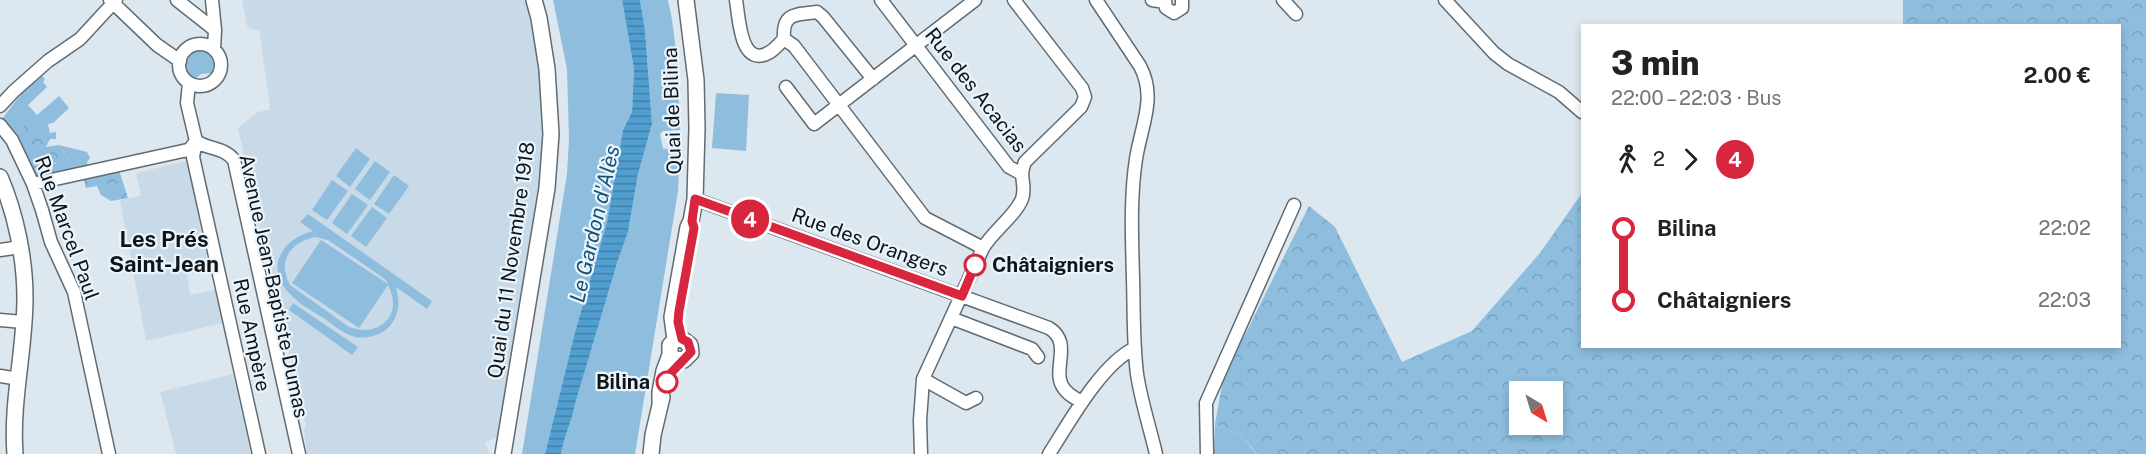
<!DOCTYPE html>
<html lang="fr">
<meta charset="utf-8">
<style>
body{margin:0;font-family:"Public Sans",sans-serif;background:#f6f6f6;color:#222;height:100vh;display:flex;flex-direction:column;font-size:22px;white-space:nowrap}
*{box-sizing:border-box;margin:0}
p{font-size:20px;color:#767676}
.icon{flex:none;width:33px;height:33px;fill:none;stroke:currentColor;stroke-width:2;stroke-linecap:round;stroke-linejoin:round}
.map{position:relative;flex:1;overflow:hidden}
.sheet{position:absolute;left:1581px;top:24px;width:540px;height:324px;display:flex;flex-direction:column;background:#fff;border-radius:0px;box-shadow:0 3px 9px #0003}
.sheet>*{flex:none}
.badge{padding:0 12px;border-radius:20px;font-size:21px;line-height:39px}
.needle{width:39px;rotate:142deg}
.tools{position:absolute;left:1509px;top:381px;display:grid;gap:12px}
.tools a{display:grid;place-items:center;width:54px;height:54px;border-radius:0px;background:#fff;box-shadow:0 3px 9px #0003;font-size:30px}
.map>.badge{position:absolute;translate:-50% -50%;box-shadow:0 0 0 3px #fff}
.legs{display:flex;align-items:center;gap:9px;height:66px;padding:0 30px;font-size:20px}
.legs p{margin-inline-start:auto}
.headline{display:flex;align-items:center;justify-content:space-between;height:102px;padding:0 30px}
h1{font-size:33px;font-weight:800;line-height:45px}
ul{padding:0 30px;list-style:none}
li{display:flex;align-items:center;gap:21px;height:72px;font-size:22px}
li i{display:grid;place-items:center;width:9px;height:100%;margin:0 8px;background:currentColor}
li i::after{content:'';width:15px;height:15px;margin:-8px;border:4px solid;border-radius:50%;background:#fff}
li p{margin-inline-start:auto}
li:first-child i{background:linear-gradient(#0000 50%,currentColor 0)}
li:last-child i{background:linear-gradient(currentColor 50%,#0000 0)}
.map>svg:first-child{display:block}
.built{fill:#c8dae7}
.grass{fill:#8ebdde;fill-rule:evenodd}
.forest{fill:url(#forest-crowns);fill-rule:evenodd}
.water{fill:url(#water-rules)}
.lines{fill:none;stroke-linecap:round;stroke-linejoin:round}
.minor-casing{stroke:#616b72;stroke-width:15}
.major-casing{stroke:#616b72;stroke-width:18}
.minor{stroke:#fff;stroke-width:12}
.major{stroke:#fff;stroke-width:15}
.line-1-casing{stroke:#fff;stroke-width:14}
.line-1{stroke:#d7263d;stroke-width:9}
.stop-1-dot{fill:#fff;stroke:#d7263d;stroke-width:3}
.labels{text-anchor:middle;stroke-width:4.5;stroke-linejoin:round;paint-order:stroke}
.street-label{font-size:20px;fill:#101417;stroke:#e9f4fd}
.stop-label{font-size:20px;font-weight:bold;fill:#101417;stroke:#e9f4fd;text-anchor:start}
.water-label{font-size:21px;font-style:italic;fill:#165274;stroke:#e9f4fd}
.quarter-label{font-size:22px;font-weight:bold;fill:#101417;stroke:#e9f4fd}
</style>
<div class="map">
<svg width="2146" height="454" viewBox="0 0 2146 454">
<defs>
<pattern id="forest-crowns" width="20" height="18" patternUnits="userSpaceOnUse" patternTransform="scale(1.5)"><rect width="20" height="18" fill="#8ebdde"/><path d="M2 6a3 3 0 1 1 6 0M12 15a3 3 0 1 1 6 0" fill="none" stroke="#79a2be"/></pattern>
<pattern id="water-rules" width="6" height="5" patternUnits="userSpaceOnUse" patternTransform="scale(1.5)"><rect width="6" height="5" fill="#509fd0"/><path d="M0 2.5h6" fill="none" stroke="#4180a8"/></pattern>
</defs>
<rect width="100%" height="100%" fill="#dce7ef"/>
<path class="built" d="M242,0h287l10,51 6,90 -3,39 -42,255 -15,8 5,11h-183l-3,-25 2,-3 -50,-215 -3,-4 -5,-23 1,-7 -11,-49 20,-16 11,-2 1,-3 -11,-78 -5,1 -7,-4z
M187,161l22,109 -22,5 3,20 25,-5 8,33 -77,18 -26,-141 21,-4 -5,-23z
M233,374l18,80h-75l-16,-62z"/>
<path class="grass" d="M553,0h69l12,69 -2,43 -9,18 -16,92 -32,110 -30,122h-23l45,-280 2,-35 -2,-70z
M640,0h28c10,43 10,86 12,130l-17,1 -3,3 3,15 17,-1 -2,43 -43,263h-74c3,-18 11,-32 14,-50l43,-144 10,-28 10,-58 14,-50 -7,-94z
M198,50l12,3 4,12 -2,8 -11,1 -6,5 -9,-8c-3,-11 1,-18 12,-21z
M48,68l-1,3 -5,5 3,3 -2,3 4,5 -19,18 9,10 22,-19 10,12 -16,15 -5,1 2,9 6,-1v7h-6v-4l-15,-14 -7,-2 -11,17 -15,-17 23,-30z
M716,93l33,2 -3,56 -34,-3z
M59,145l28,7 3,6 -3,4 1,5 -44,10 -1,-5 10,-3 -1,-8 4,3h16z
M356,148l14,11 -20,28 -14,-11z
M375,161l15,11 -20,28 -15,-11z
M394,175l15,11 -20,28 -15,-10z
M332,180l16,11 -21,29 -15,-10z
M352,194l16,11 -21,29 -15,-11z
M372,207l15,11 -21,29 -15,-11z
M308,214l124,87 -5,8 -31,-22c4,14 4,26 -6,39 -9,10 -25,14 -38,10 -9,-3 -19,-11 -27,-17 -11,-7 -25,-14 -34,-24 -27,-26 -10,-56 22,-64l-13,-9zM315,237l13,3 57,39 3,5 -67,-44 -29,43 67,45 29,-43c16,30 -9,53 -39,42l-59,-42c-13,-23 0,-43 25,-48z
M293,303l65,44 -6,8 -63,-45z
M1215,424l25,11 17,19h-43z"/>
<path class="forest" d="M1903,0h243v454h-888l-18,-19 -25,-11 10,-56 23,-39 61,-123 26,21 67,135 70,-31 68,-78 42,-60v153h538v-320l-217,-1zM1520,392h32v32h-32z
M28,118h5l17,17v4l-4,8 13,-2 13,19 -9,3 -11,-6 -2,-6 -10,2 5,19 -11,3 -17,-43z
M119,170l9,28 -17,3 -10,-6 -4,-9 -11,2 -3,-11z"/>
<path class="water" d="M622,0h18l5,30 7,94 -14,50 -10,58 -10,28 -43,144c-3,18 -11,32 -14,50h-16l30,-122 32,-110 16,-92 9,-18 2,-43z"/>
<g class="lines">
<defs>
<path id="minor" d="M110,0l47,45 23,16
M177,0l38,30
M212,0l3,30 -1,19
M736,0c3,17 4,70 34,52 5,-3 10,-9 14,-13
M881,0l128,167 11,6
M1096,0l44,66c17,32 1,60 -4,93 -6,39 -4,80 -3,119 1,32 0,64 4,96 4,27 13,54 19,80
M1152,0l13,2
M1165,0l1,8 8,5 8,-5v-8
M1283,0l13,14
M1445,0l49,53 14,11 51,28 23,20
M179 65a21 21 0 1 1 42 0a21 21 0 1 1-42 0Z
M873,79l-50,-62 -6,-5c-21,3 -35,0 -33,27l10,7 131,172 58,30
M189,83l-2,20 9,38 -3,16 66,297
M786,87l28,37 161,-124
M0,106l14,-15 34,-30 32,-22 36,-39
M0,125l12,15 21,44 9,26 9,32 23,50 35,162
M196,141c13,9 28,6 38,19l65,294
M33,184l150,-33 6,-1 7,-9
M695,199l354,129c26,16 -1,45 17,63 4,5 11,8 16,11
M0,250l20,-3
M951,318l81,31 6,8
M0,320l23,2
M0,376l19,3
M923,379l43,24 10,-5
M921,454l-1,-34 3,-41 60,-131c10,-17 32,-32 39,-49 5,-14 -4,-21 3,-37l56,-55 4,-10 -3,-9 -68,-88
M1049,454c20,-31 52,-90 86,-106
M1207,454l-1,-51 88,-198"/>
<path id="major" d="M0,177c16,37 25,82 25,121 0,52 -14,104 -10,156
M675,340l-3,-23 16,-90 3,-6 4,-22 2,-71 -1,-48 -10,-80
M660,406v-14l4,-21 6,-16v-10l5,-5 7,-1 8,6 1,8 -7,7 -9,-1 -5,-4
M503,454l44,-266 4,-54 -4,-65 -8,-51 -5,-18
M651,454l2,-19 9,-38"/>
</defs>
<use href="#minor" class="minor-casing"/>
<use href="#major" class="major-casing"/>
<use href="#minor" class="minor"/>
<use href="#major" class="major"/>
</g>
<g class="lines">
<defs>
<path id="line-1" d="M667,382l4,-9 20,-21 -3,-10 -6,-3 -4,-17 1,-11 15,-83 -2,-7 3,-22 267,97 13,-31"/>
</defs>
<use href="#line-1" class="line-1-casing"/>
<use href="#line-1" class="line-1"/>
</g>
<g class="stop-1-dot">
<circle cx="975" cy="265" r="10"/>
<circle cx="667" cy="382" r="10"/>
</g>
<g class="labels">
<g class="street-label">
<text transform="translate(976 90) rotate(52)" y="7">Rue des Acacias</text>
<text transform="translate(672 111) rotate(-92)" y="7">Quai de Bilina</text>
<text transform="translate(67 228) rotate(70)" y="7">Rue Marcel Paul</text>
<text transform="translate(870 242) rotate(20)" y="7">Rue des Orangers</text>
<text transform="translate(511 260) rotate(-82)" y="7">Quai du 11 Novembre 1918</text>
<text transform="translate(274 286) rotate(78)" y="7">Avenue Jean-Baptiste Dumas</text>
<text transform="translate(252 335) rotate(78)" y="7">Rue Ampère</text>
</g>
<g class="stop-label">
<text x="992" y="272">Châtaigniers</text>
<text x="650" y="389" text-anchor="end">Bilina</text>
</g>
<g class="water-label">
<text transform="translate(595 224) rotate(-77)" y="7">Le Gardon d'Alès</text>
</g>
<g class="quarter-label">
<text x="164" y="247">Les Prés<tspan x="164" dy="25">Saint-Jean</tspan></text>
</g>
</g>
</svg>
<div class="tools">
<a><svg class="needle" viewBox="-14 -14 28 28"><path d="M0-13l5 13h-10z" fill="#e53935"/><path d="M0 13l5-13h-10z" fill="#767676"/></svg></a>
</div>
<b class="badge" style="left:750px;top:219px;background:#d7263d;color:#fff">4</b>
<section class="sheet">
<div class="headline"><div><h1>3 min</h1><p>22:00 – 22:03 · Bus</p></div><b>2.00 €</b></div>
<div class="legs"><svg class="icon" aria-label="walk" viewBox="0 0 24 24"><circle cx="13" cy="4" r="2"/><path d="M13 8l-2 6 4 7M11 14l-3 7M7 12l3-4h3l4 4"/></svg>2<svg class="icon" aria-label="forward" viewBox="0 0 24 24"><path d="M9 5l7 7-7 7"/></svg><b class="badge" style="background:#d7263d;color:#fff">4</b></div>
<ul>
<li><i style="color:#d7263d"></i><b>Bilina</b><p>22:02</p></li>
<li><i style="color:#d7263d"></i><b>Châtaigniers</b><p>22:03</p></li>
</ul>
</section>
</div>
